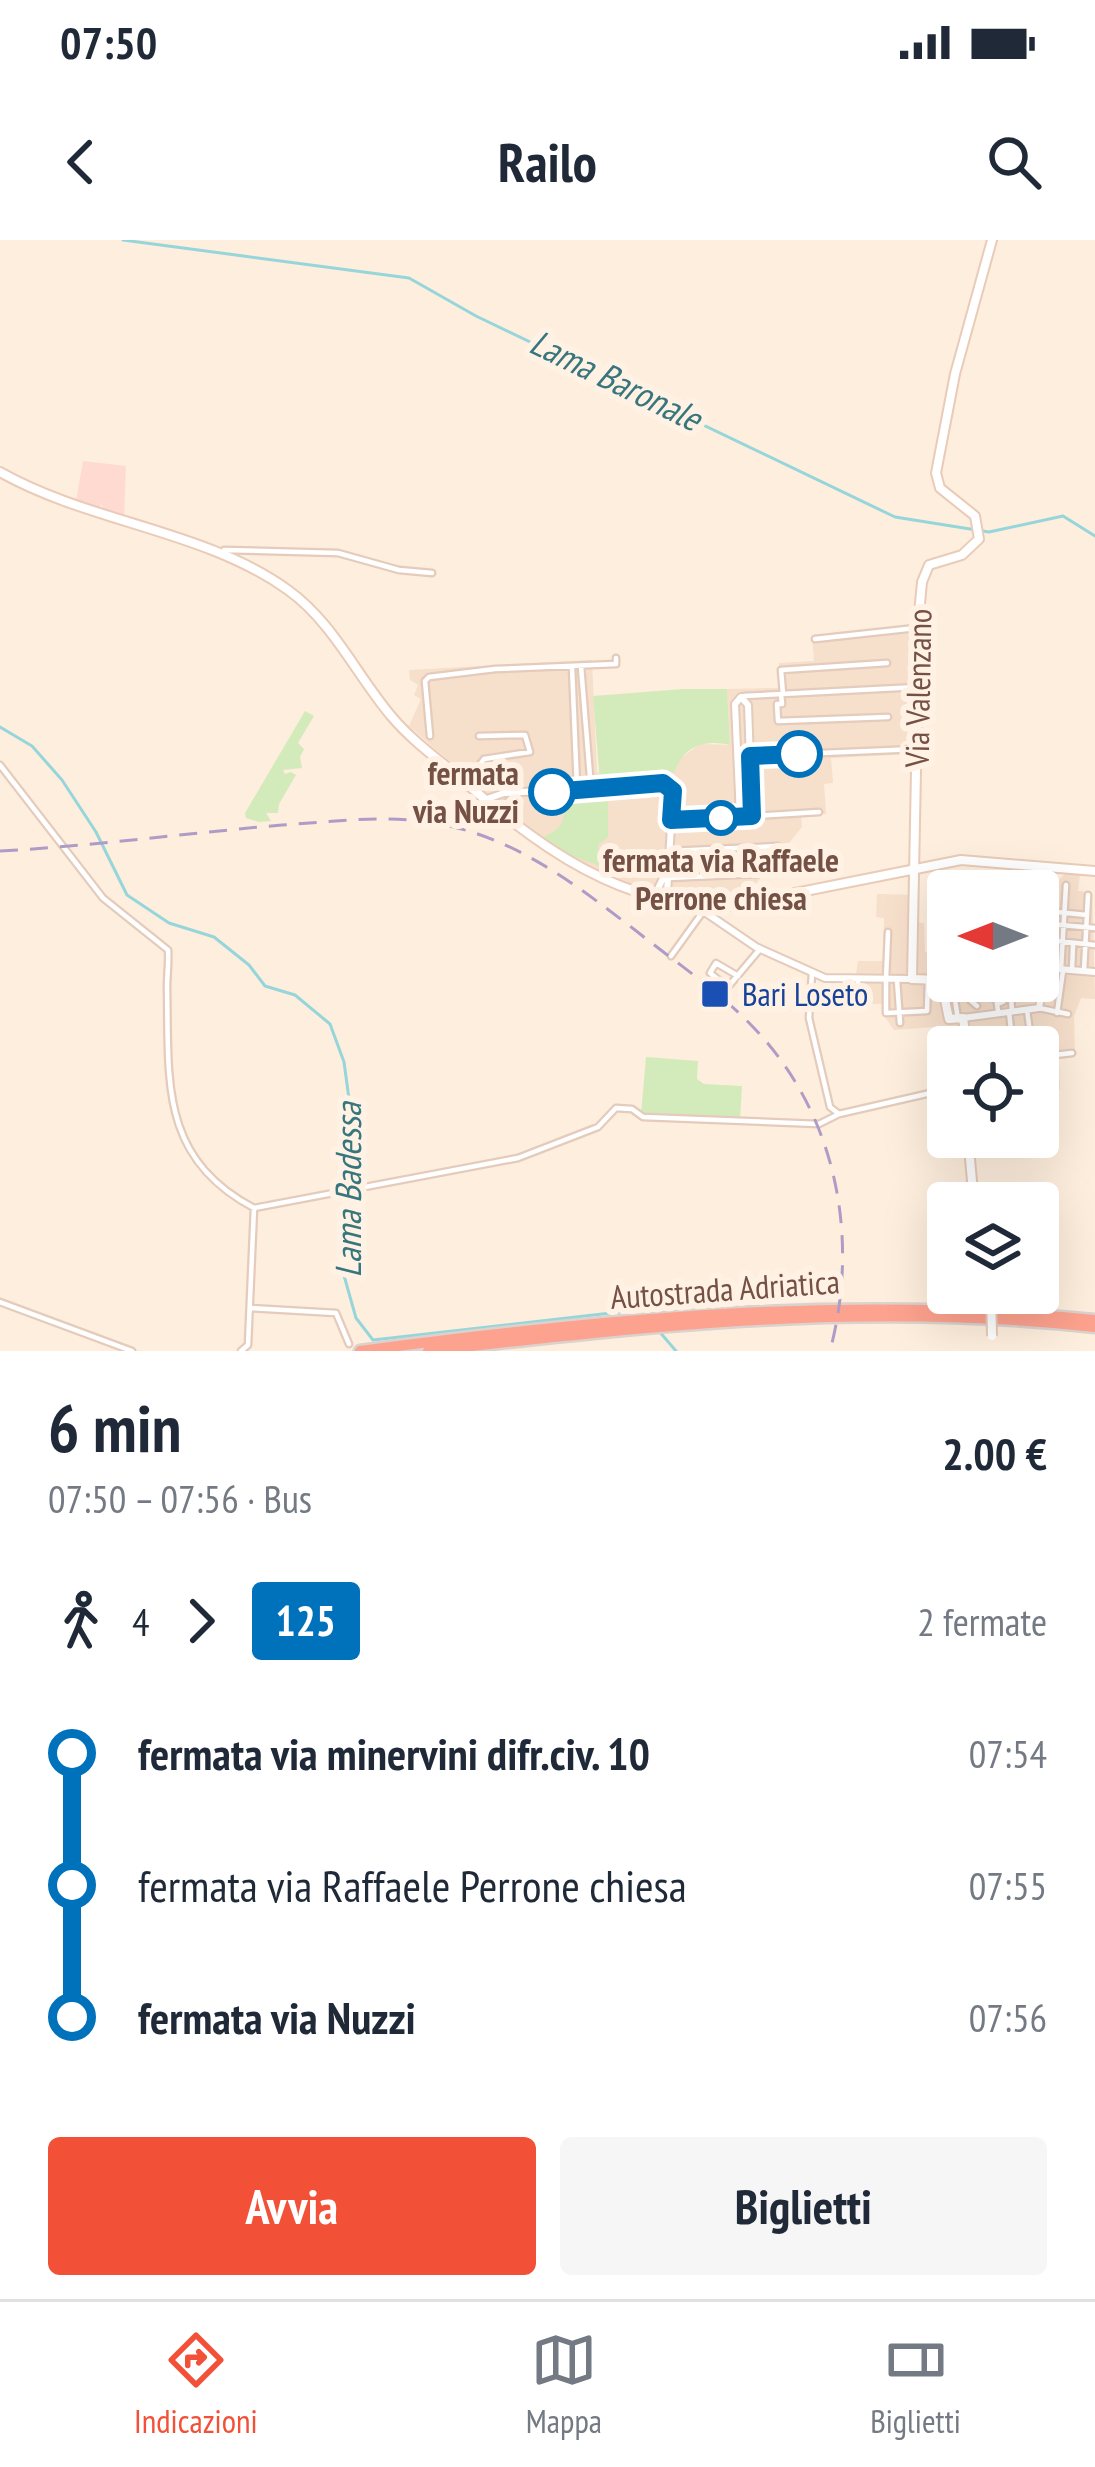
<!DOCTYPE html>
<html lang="it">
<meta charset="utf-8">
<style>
body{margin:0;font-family:"PT Sans Narrow",sans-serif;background:#f6f6f7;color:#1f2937;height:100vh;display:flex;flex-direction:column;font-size:45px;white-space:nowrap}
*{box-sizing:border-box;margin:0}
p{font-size:39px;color:#747a83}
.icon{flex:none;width:66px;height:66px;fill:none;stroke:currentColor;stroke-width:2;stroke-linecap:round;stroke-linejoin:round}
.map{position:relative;height:1111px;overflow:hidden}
.sheet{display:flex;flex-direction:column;background:#fff;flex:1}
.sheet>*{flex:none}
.badge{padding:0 24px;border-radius:9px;font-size:42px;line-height:78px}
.needle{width:78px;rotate:270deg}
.fabs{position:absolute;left:927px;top:630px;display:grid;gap:24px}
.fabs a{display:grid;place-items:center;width:132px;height:132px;border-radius:12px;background:#fff;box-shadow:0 12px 48px #0002;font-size:60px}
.map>.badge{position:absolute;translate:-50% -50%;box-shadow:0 0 0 6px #fff}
.legs{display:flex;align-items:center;gap:18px;height:132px;padding:0 48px;font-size:39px}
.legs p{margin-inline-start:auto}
.head{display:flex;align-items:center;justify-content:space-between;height:204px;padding:0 48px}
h1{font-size:66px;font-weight:600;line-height:90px}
.action{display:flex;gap:24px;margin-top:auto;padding:24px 48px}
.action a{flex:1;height:138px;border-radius:12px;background:#f25138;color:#fff;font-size:48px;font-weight:600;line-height:138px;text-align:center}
.action a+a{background:#f6f6f7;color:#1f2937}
ul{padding:0 48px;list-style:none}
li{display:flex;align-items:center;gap:42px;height:132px;font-size:45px}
li i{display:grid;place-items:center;width:18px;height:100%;margin:0 15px;background:currentColor}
li i::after{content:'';width:30px;height:30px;margin:-15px;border:9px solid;border-radius:50%;background:#fff}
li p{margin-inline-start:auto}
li:first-child i{background:linear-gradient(#0000 50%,currentColor 0)}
li:last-child i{background:linear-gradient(currentColor 50%,#0000 0)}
.status{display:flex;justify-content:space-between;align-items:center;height:84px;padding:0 60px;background:#fff;direction:ltr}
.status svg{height:33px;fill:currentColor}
header{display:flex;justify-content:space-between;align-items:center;height:156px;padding:0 48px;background:#fff;font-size:54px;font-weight:600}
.dock{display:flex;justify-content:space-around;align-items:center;height:168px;border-top:3px solid #e0e1e3;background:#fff;font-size:33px;color:#747a83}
.dock a{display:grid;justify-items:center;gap:6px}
.dock .active{color:#f25138}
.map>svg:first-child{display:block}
.residential{fill:#f6dfcb}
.commercial{fill:#ffdad0}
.green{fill:#d3ebbb}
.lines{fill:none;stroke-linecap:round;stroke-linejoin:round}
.stream{stroke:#96d6da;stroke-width:3}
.pedestrian-casing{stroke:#e4cbbc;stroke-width:8}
.minor-casing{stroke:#e4cbbc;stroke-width:9}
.tertiary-casing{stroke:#e4cbbc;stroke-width:10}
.secondary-casing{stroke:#e9cbb8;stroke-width:12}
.motorway-casing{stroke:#dbd2ce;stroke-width:15}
.pedestrian{stroke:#fff;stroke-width:3}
.minor{stroke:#fff;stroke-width:4.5}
.tertiary{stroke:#fff;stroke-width:6}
.secondary{stroke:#fff;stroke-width:8}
.motorway{stroke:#fda28e;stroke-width:10}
.rail{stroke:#af9cc6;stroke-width:3;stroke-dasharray:18 12;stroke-linecap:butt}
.secondary-bridge-casing{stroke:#e9cbb8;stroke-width:12;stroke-linecap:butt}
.secondary-bridge{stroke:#fff;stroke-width:8}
.line-1-casing{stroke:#fff;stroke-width:27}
.line-1{stroke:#0072bc;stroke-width:18}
.stop-1-dot{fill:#fff;stroke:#0072bc;stroke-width:6}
.transit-dot{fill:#1a4fb4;stroke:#fff2e5;stroke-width:4.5}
.labels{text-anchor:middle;stroke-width:12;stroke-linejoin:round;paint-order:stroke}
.street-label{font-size:33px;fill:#745144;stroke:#fff2e5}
.stop-label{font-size:33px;font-weight:bold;fill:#745144;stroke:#fff2e5;text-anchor:end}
.transit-label{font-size:33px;fill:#164399;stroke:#fff2e5;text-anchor:start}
.water-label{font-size:36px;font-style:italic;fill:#37767c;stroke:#fff2e5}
</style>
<div class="status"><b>07:50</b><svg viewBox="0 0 49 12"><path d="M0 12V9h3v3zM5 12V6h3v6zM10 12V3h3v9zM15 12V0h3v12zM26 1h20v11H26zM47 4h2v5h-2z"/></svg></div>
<header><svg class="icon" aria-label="back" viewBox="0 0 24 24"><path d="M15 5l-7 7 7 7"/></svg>Railo<svg class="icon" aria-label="search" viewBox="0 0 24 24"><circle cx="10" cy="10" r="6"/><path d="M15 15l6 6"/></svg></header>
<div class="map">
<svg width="1095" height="1111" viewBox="0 0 1095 1111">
<rect width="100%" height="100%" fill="#feeedd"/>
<path class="residential" d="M915,386l-1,128 -83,4 2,25 -9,1 2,30 -25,1 1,12 -60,74 -62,-2 -58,-17 -50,-24 -47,-30 -116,-102 12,-27 -7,-4 4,-10 -8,-5 -1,-10 183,-10 5,111 9,11 38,-2 2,-4 29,-4 4,-13 21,-15 30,1 -3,-56 52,-1v-25l35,-2 -2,-24z
M1065,634l15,1 -2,16 14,1 3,107 -14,-1 -7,18 1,40 -16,2 1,31 -22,3v-45h-32l-3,-19 -11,2 1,17h-44l-2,-21 -53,4 -9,-13v-13h-36l-1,-28 8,-1 2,-14h25l1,-43 -8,-1 1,-23 41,1 -2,27 8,1 1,29 23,-1v30h90v-74l10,1 3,-21z"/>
<path class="commercial" d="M83,221l43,5 -2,53 -21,-7 -1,-8 -5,6 -21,-9z"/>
<path class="green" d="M683,449h44l3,56c-24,-6 -48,1 -55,27l-7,2 -68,8 -7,-86z
M305,471l9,5 -16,27 6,6 -4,8 2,11 -19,2 2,4 6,-2 5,3 -17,29 -1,9h-12l5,8 -12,1 -13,-4 -1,-5z
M608,553v44l-10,8 2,21 -34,-12 -23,-17c21,-9 22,-16 20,-37z
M646,817l52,4 -1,18 7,5 38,2 -2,33 -99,-5z"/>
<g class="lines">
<path class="stream" d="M123,0l286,38 67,38 419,201 94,15 74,-16 32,20
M0,487l32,19 30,34 34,52 31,63 42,28 45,14 35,28 16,21 30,9 35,29 14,38 11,81 -1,43 -11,86 13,46 17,22 273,-31 4,8
M658,1090l18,21"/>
<defs>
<path id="pedestrian" d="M976,741l1,6
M982,741l7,13
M998,741l6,21 -5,2"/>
<path id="minor" d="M221,314l3,-4 114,3 61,17 33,3
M815,399l101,-11
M581,426l10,123
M572,427l5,120
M781,454l1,10h-5l1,17 110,-4
M783,454l-2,-24 106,-7
M744,456l174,-9
M430,496l-5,-55 4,-4 66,-8 121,-5v-6
M750,516l167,-7
M0,525l103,133 65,52c1,12 -1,25 -1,38 2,92 -8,170 87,220
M466,543l18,-24 46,-7 -5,-17 -46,1
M753,576l66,-4
M670,611l108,-5
M668,638l89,-4
M1046,671l41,4
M1038,683l57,5
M1038,699l57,6
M671,716l31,-43
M1061,729l5,-84
M1072,730l1,-25
M1084,730l4,-75
M812,733l-3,45 21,89 9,7
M738,736l-22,-13 -6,10 18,14 32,-38
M858,739v23
M886,739v34l41,-2 1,-31
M886,739l2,-47
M897,740l3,43
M952,741l6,38
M966,741l4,19 7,6
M1010,741l2,31
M989,754l2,4 5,-1 2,14
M1039,768l29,6
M1027,770l5,37
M1009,772l4,35
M1057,773l6,-42
M1038,817l34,-4
M254,968l264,-50 80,-31 18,-19 16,1 11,8 176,7 20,-10 109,-25
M0,1062l132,49
M250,1068l86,5 13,31
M241,1111l7,-6 6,-137"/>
<path id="tertiary" d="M487,559l17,-6 164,-9 5,7 -6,103 6,7
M497,571l20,-16
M671,580l81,-4 -4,-111 -7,-8 -6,7 5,113
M654,657l11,-23
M696,666l60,41 69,31 87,1
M963,778l76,-10 7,-40 49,4"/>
<path id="secondary" d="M0,232c90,51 205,58 288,118 45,32 69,86 104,127 21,25 50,45 75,67 74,65 155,122 258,123l236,-47 134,11
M967,807l-4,-29 -14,1 -8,-39 -29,-1 7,-365 3,-32 7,-17 33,-10 17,-16 -4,-23 -35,-28 -4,-15 19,-99 37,-134
M968,897l6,66"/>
<path id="motorway" d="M360,1111c248,-33 485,-56 735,-31
M428,1111c228,-26 438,-49 667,-24"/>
</defs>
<use href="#pedestrian" class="pedestrian-casing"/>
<use href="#minor" class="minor-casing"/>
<use href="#tertiary" class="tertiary-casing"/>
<use href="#secondary" class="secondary-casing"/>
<use href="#motorway" class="motorway-casing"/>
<use href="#pedestrian" class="pedestrian"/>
<use href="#minor" class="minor"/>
<use href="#tertiary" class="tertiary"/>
<use href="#secondary" class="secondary"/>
<use href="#motorway" class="motorway"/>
<path class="rail" d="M0,611c94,-5 188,-18 282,-26 48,-3 96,-10 145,-3 82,11 144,59 208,108 40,32 84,61 119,98 83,87 106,210 76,323"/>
<defs>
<path id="secondary-bridge" d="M991,1053l1,43"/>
</defs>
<use href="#secondary-bridge" class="secondary-bridge-casing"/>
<use href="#secondary-bridge" class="secondary-bridge"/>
</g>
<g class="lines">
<defs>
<path id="line-1" d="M552,552l111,-9 10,8 -2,29 81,-4 -2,-60 49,-2"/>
</defs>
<use href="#line-1" class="line-1-casing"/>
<use href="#line-1" class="line-1"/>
</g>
<g class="stop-1-dot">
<circle cx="799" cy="514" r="21"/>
<circle cx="552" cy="552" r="21"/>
<circle cx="721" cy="578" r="15"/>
</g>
<rect class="transit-dot" x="700" y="739" width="30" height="30" rx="6"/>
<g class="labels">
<g class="street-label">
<text transform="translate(918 448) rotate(-89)" y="12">Via Valenzano</text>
<text transform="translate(725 1049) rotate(-4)" y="12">Autostrada Adriatica</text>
</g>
<g class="stop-label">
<text x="519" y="545">fermata<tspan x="519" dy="38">via Nuzzi</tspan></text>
<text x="721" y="632" text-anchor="middle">fermata via Raffaele<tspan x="721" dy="38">Perrone chiesa</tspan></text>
</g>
<g class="transit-label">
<text x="742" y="766">Bari Loseto</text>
</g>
<g class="water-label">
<text transform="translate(616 140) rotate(26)" y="13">Lama Baronale</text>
<text transform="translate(348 950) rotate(-90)" y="13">Lama Badessa</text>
</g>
</g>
</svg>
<div class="fabs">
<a><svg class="needle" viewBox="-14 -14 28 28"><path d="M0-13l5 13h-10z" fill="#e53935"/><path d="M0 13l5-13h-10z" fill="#747a83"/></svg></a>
<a><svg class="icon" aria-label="locate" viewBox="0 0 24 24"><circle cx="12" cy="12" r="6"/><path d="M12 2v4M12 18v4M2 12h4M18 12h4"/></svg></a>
<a><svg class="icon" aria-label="layers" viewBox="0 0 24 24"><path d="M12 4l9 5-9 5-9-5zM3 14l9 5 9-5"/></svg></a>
</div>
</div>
<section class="sheet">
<div class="head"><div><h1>6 min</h1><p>07:50 – 07:56 · Bus</p></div><b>2.00 €</b></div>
<div class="legs"><svg class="icon" aria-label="walk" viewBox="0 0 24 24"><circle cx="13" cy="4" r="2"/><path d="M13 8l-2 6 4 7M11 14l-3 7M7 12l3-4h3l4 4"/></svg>4<svg class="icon" aria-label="forward" viewBox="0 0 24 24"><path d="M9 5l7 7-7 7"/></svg><b class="badge" style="background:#0072bc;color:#fff">125</b><p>2 fermate</p></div>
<ul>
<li><i style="color:#0072bc"></i><b>fermata via minervini difr.civ. 10</b><p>07:54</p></li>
<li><i style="color:#0072bc"></i><span>fermata via Raffaele Perrone chiesa</span><p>07:55</p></li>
<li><i style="color:#0072bc"></i><b>fermata via Nuzzi</b><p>07:56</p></li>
</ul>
<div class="action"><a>Avvia</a><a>Biglietti</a></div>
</section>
<nav class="dock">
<a class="active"><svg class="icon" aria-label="directions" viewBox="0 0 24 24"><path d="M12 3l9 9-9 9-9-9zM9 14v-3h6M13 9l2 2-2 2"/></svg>Indicazioni</a>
<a><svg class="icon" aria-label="map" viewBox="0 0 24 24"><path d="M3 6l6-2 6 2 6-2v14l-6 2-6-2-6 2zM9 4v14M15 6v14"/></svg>Mappa</a>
<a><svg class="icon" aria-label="tickets" viewBox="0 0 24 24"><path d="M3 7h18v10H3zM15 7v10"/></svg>Biglietti</a>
</nav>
